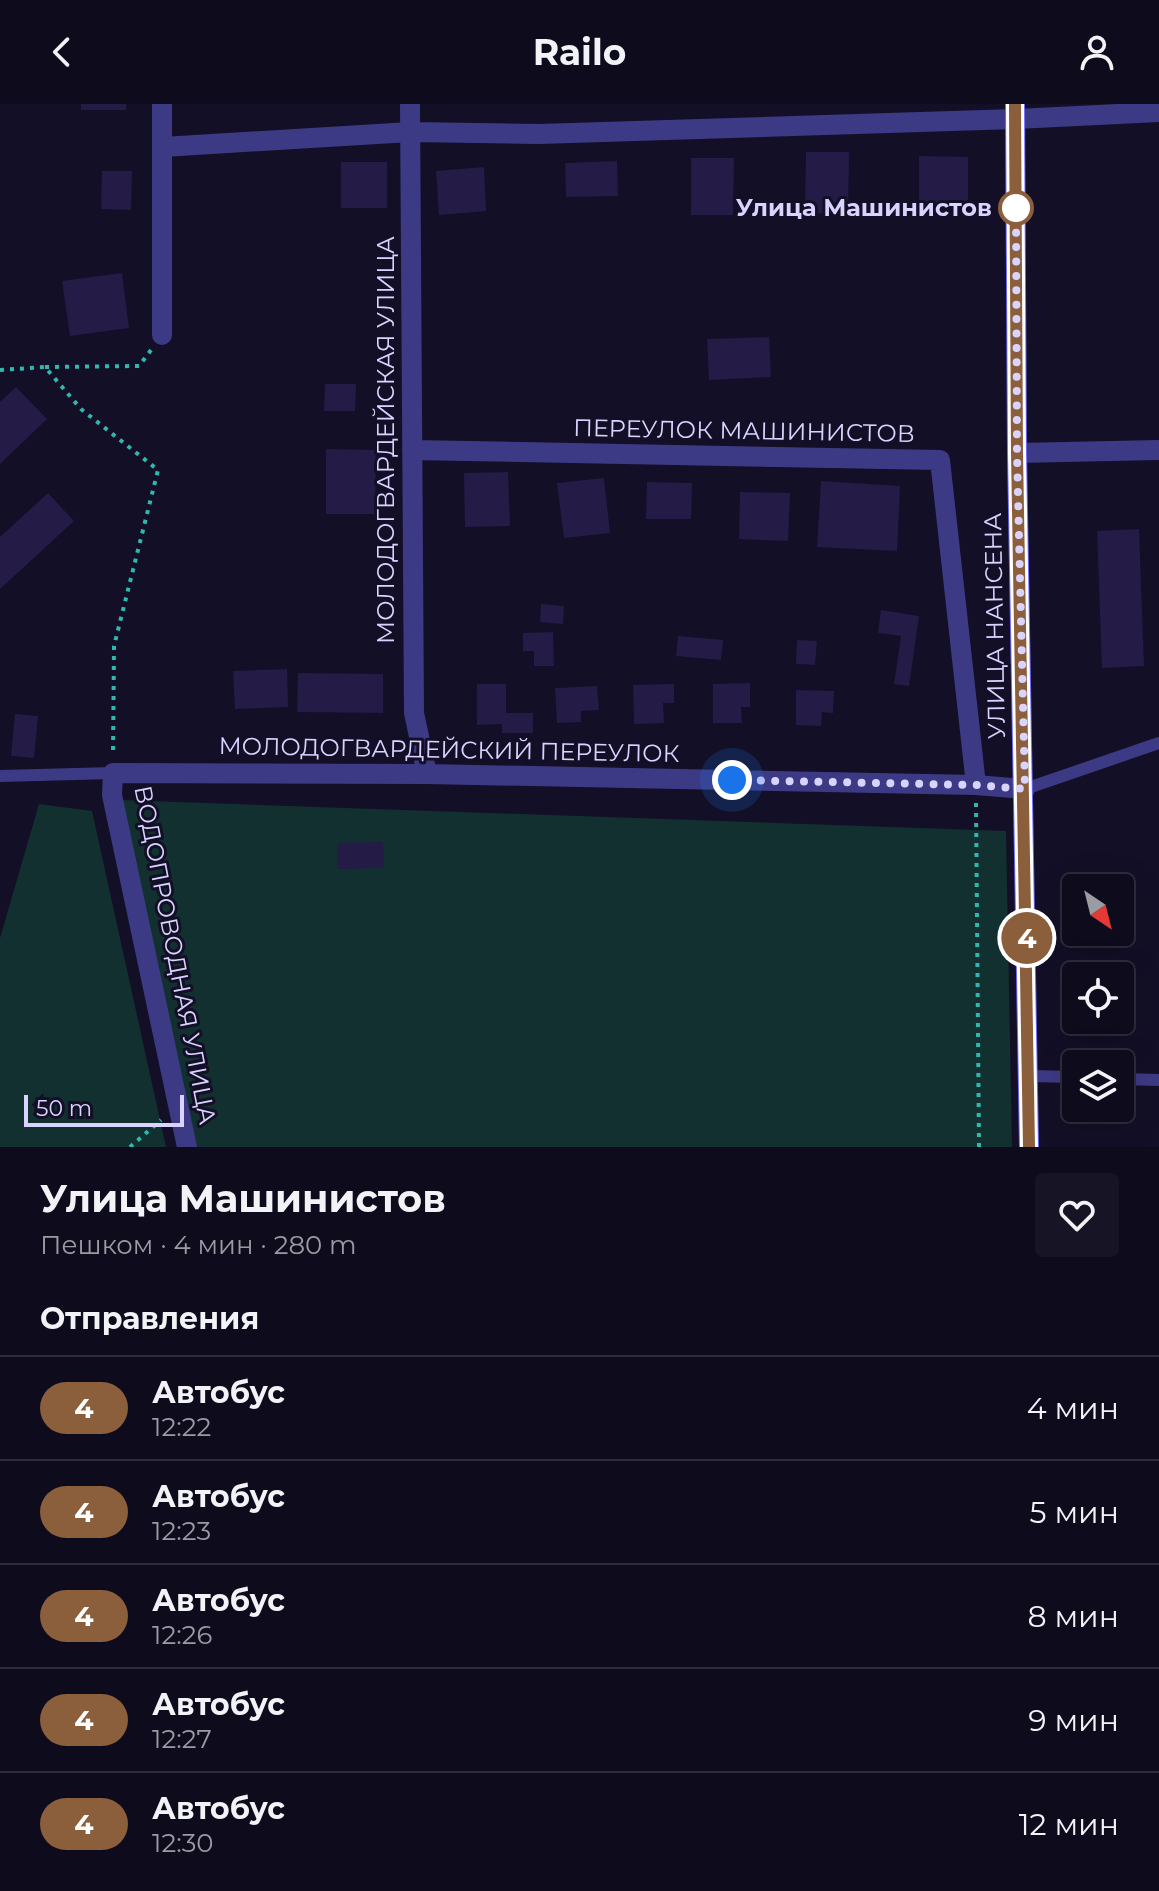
<!DOCTYPE html>
<html lang="ru">
<meta charset="utf-8">
<style>
body{margin:0;font-family:Montserrat,sans-serif;background:#171425;color:#f1f3f6;height:100vh;display:flex;flex-direction:column;font-size:30px;white-space:nowrap}
*{box-sizing:border-box;margin:0}
p{font-size:26px;color:#9b9ba3}
.icon{flex:none;width:44px;height:44px;fill:none;stroke:currentColor;stroke-width:2;stroke-linecap:round;stroke-linejoin:round}
.map{position:relative;height:1043px;overflow:hidden}
.panel{display:flex;flex-direction:column;background:#0e0b1c;flex:1}
.panel>*{flex:none}
.badge{padding:0 16px;border-radius:26px;font-size:28px;line-height:52px}
.needle{width:52px;rotate:145deg}
.buttons{position:absolute;left:1062px;top:770px;display:grid;gap:16px}
.buttons a{display:grid;place-items:center;width:72px;height:72px;border-radius:8px;background:#0e0b1c;box-shadow:0 8px 32px #0002,0 0 0 2px #2e2b3b;font-size:40px}
.scale{position:absolute;left:24px;bottom:20px;width:160px;box-sizing:border-box;padding-left:8px;border:4px solid #d9d4ff;border-top:0;font-size:22px;line-height:28px;white-space:nowrap;color:#d9d4ff;-webkit-text-stroke:6px #130f26;paint-order:stroke}
.you{position:absolute;width:40px;height:40px;margin:-20px;border:6px solid #fff;border-radius:50%;background:#1a73e8;box-shadow:0 0 0 12px #1a73e833}
.map>.badge{position:absolute;translate:-50% -50%;box-shadow:0 0 0 4px #fff}
h2{padding:0 40px;font-size:30px;line-height:72px}
.round{display:grid;place-items:center;flex:none;width:84px;height:84px;border-radius:8px;background:#171425}
.summary{display:flex;align-items:center;justify-content:space-between;height:136px;padding:0 40px}
h1{font-size:38px;font-weight:700;line-height:60px}
ul{padding:0;list-style:none}
li{display:flex;align-items:center;gap:24px;height:104px;padding:0 40px;border-top:2px solid #2e2b3b}
li div{flex:1}
li b{display:block;font-size:30px}
li em{font-style:normal}
li .badge{min-width:88px;font-weight:700;text-align:center}
header{display:flex;justify-content:space-between;align-items:center;height:104px;padding:0 40px;background:#0e0b1c;font-size:36px;font-weight:700}
.map>svg:first-child{display:block}
.green{fill:#12302f}
.building{fill:#241b47}
.lines{fill:none;stroke-linecap:round;stroke-linejoin:round}
.path{stroke:#2fb8b0;stroke-width:4;stroke-dasharray:4 6;stroke-linecap:butt}
.service{stroke:#3d3a85;stroke-width:12}
.minor{stroke:#3d3a85;stroke-width:20}
.secondary{stroke:#6f6bff;stroke-width:20}
.line-casing{stroke:#fff;stroke-width:18}
.line{stroke:#8b5e3c;stroke-width:12}
.walk{stroke:#d9d4ff;stroke-width:8;stroke-dasharray:0 14.4}
.stop-dot{fill:#fff;stroke:#8b5e3c;stroke-width:4}
.labels{text-anchor:middle;stroke-width:6;stroke-linejoin:round;paint-order:stroke}
.stop-label{font-size:24px;font-weight:bold;fill:#d9d4ff;stroke:#130f26;text-anchor:end}
.street-label{font-size:24px;fill:#d9d4ff;stroke:#130f26}
</style>
<header><svg class="icon" aria-label="back" viewBox="0 0 24 24"><path d="M15 5l-7 7 7 7"/></svg>Railo<svg class="icon" aria-label="person" viewBox="0 0 24 24"><circle cx="12" cy="8" r="4"/><path d="M4 21q1-7 8-7t8 7"/></svg></header>
<div class="map">
<svg width="1159" height="1043" viewBox="0 0 1159 1043">
<rect width="100%" height="100%" fill="#130f26"/>
<path class="green" d="M119,696l887,31 6,316h-815z
M39,700l53,7 74,336h-166v-209z"/>
<path class="building" d="M81,0h45v6h-45z
M806,48h43l-1,62 -43,-1z
M919,52l49,1v49l-49,-1z
M691,54h43l-1,57h-42z
M617,57l1,35 -52,1 -1,-34z
M341,58h46v46h-46z
M484,63l2,44 -47,4 -3,-44z
M102,67h30l-1,39 -30,-1z
M122,169l7,55 -59,8 -8,-55z
M769,233l2,40 -62,3 -2,-41z
M325,280h31l-1,27h-31z
M16,283l31,32 -47,45v-62z
M326,345l50,1 -1,64h-49z
M508,368l2,54 -45,1 -1,-54z
M604,374l6,55 -46,5 -7,-55z
M821,377l79,5 -3,65 -80,-4z
M647,378l45,1 -1,36h-45z
M740,388l50,1 -2,48 -49,-2z
M48,389l26,28 -74,68v-52z
M1139,425l5,137 -42,2 -5,-137z
M541,500l23,2 -1,18 -23,-2z
M881,506l38,6 -10,70 -15,-2 7,-48 -23,-3z
M553,528l1,34h-20v-15h-11v-18z
M678,532l45,4 -2,20 -45,-4z
M797,536l20,1 -2,24 -19,-1z
M287,565l1,38 -53,2 -2,-38z
M298,569l85,1v39l-86,-1z
M750,579v24h-9l1,16h-29v-39z
M477,580h29v29h27v20h-31v-9l-25,1z
M674,580v19h-11l1,20 -30,1 -1,-39z
M597,582l2,24 -18,1v11l-24,1 -2,-35z
M796,586l38,1 -1,22 -11,-1 -1,14 -25,-1z
M15,610l23,2 -4,42 -23,-2z
M383,738l1,26 -47,1v-26z"/>
<g class="lines">
<path class="path" d="M45,263l94,-1 12,-16
M0,266l45,-3 36,42 77,61 -44,176 -1,109
M976,699l3,344
M130,1043l31,-27"/>
<path class="service" d="M0,672l113,-3
M1025,685l134,-46
M1029,972l47,1
M1120,975l39,1"/>
<path class="minor" d="M162,0v231
M410,0l4,609 13,61
M163,43l247,-15 129,2 476,-15 144,-7
M412,346l528,10 36,325
M1017,349l142,-3
M187,1043l-75,-352 1,-22 314,1 549,11 49,4"/>
<path class="secondary" d="M1015,0l2,349 12,694"/>
</g>
<g class="lines">
<defs>
<path id="line" d="M1015,0l2,349 12,694"/>
</defs>
<use href="#line" class="line-casing"/>
<use href="#line" class="line"/>
<path class="walk" d="M732,676l244,5 49,4 -8,-336 -1,-247v2"/>
</g>
<circle class="stop-dot" cx="1016" cy="104" r="16"/>
<g class="labels">
<g class="stop-label">
<text x="992" y="112">Улица Машинистов</text>
</g>
<g class="street-label">
<text transform="translate(744 327) rotate(1)" y="8">ПЕРЕУЛОК МАШИНИСТОВ</text>
<text transform="translate(386 336) rotate(-90)" y="8">МОЛОДОГВАРДЕЙСКАЯ УЛИЦА</text>
<text transform="translate(995 522) rotate(-91)" y="8">УЛИЦА НАНСЕНА</text>
<text transform="translate(449 646) rotate(1)" y="8">МОЛОДОГВАРДЕЙСКИЙ ПЕРЕУЛОК</text>
<text transform="translate(175 851) rotate(79)" y="8">ВОДОПРОВОДНАЯ УЛИЦА</text>
</g>
</g>
</svg>
<div class="buttons">
<a><svg class="needle" viewBox="-14 -14 28 28"><path d="M0-13l5 13h-10z" fill="#e53935"/><path d="M0 13l5-13h-10z" fill="#9b9ba3"/></svg></a>
<a><svg class="icon" aria-label="locate" viewBox="0 0 24 24"><circle cx="12" cy="12" r="6"/><path d="M12 2v4M12 18v4M2 12h4M18 12h4"/></svg></a>
<a><svg class="icon" aria-label="layers" viewBox="0 0 24 24"><path d="M12 4l9 5-9 5-9-5zM3 14l9 5 9-5"/></svg></a>
</div>
<div class="scale">50 m</div>
<div class="you" style="left:732px;top:676px"></div>
<b class="badge" style="left:1027px;top:834px;background:#8b5e3c;color:#fff">4</b>
</div>
<section class="panel">
<div class="summary"><div><h1>Улица Машинистов</h1><p>Пешком · 4 мин · 280 m</p></div><a class="round"><svg class="icon" aria-label="heart" viewBox="0 0 24 24"><path d="M12 20l-8-8c-3-5 5-10 8-4 3-6 11-1 8 4z"/></svg></a></div>
<h2>Отправления</h2>
<ul>
<li><span class="badge" style="background:#8b5e3c;color:#fff">4</span><div><b>Автобус</b><p>12:22</p></div><em>4 мин</em></li>
<li><span class="badge" style="background:#8b5e3c;color:#fff">4</span><div><b>Автобус</b><p>12:23</p></div><em>5 мин</em></li>
<li><span class="badge" style="background:#8b5e3c;color:#fff">4</span><div><b>Автобус</b><p>12:26</p></div><em>8 мин</em></li>
<li><span class="badge" style="background:#8b5e3c;color:#fff">4</span><div><b>Автобус</b><p>12:27</p></div><em>9 мин</em></li>
<li><span class="badge" style="background:#8b5e3c;color:#fff">4</span><div><b>Автобус</b><p>12:30</p></div><em>12 мин</em></li>
</ul>
</section>
